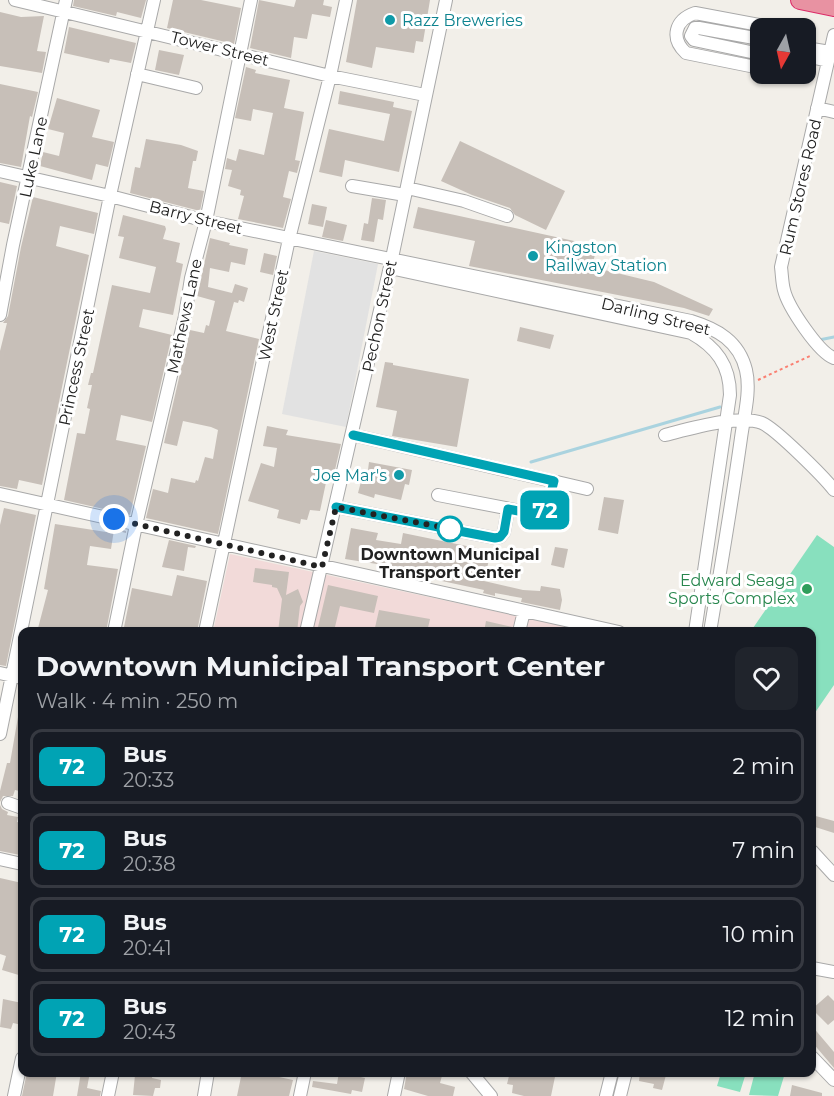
<!DOCTYPE html>
<meta charset="utf-8">
<style>
body{margin:0;font-family:Montserrat,sans-serif;background:#20242c;color:#f1f3f6;height:100vh;display:flex;flex-direction:column;font-size:22px;white-space:nowrap}
*{box-sizing:border-box;margin:0}
p{font-size:20px;color:#9ea1a6}
.icon{flex:none;width:33px;height:33px;fill:none;stroke:currentColor;stroke-width:2;stroke-linecap:round;stroke-linejoin:round}
.map{position:relative;flex:1;overflow:hidden}
.panel{position:absolute;left:18px;top:627px;width:798px;height:450px;display:flex;flex-direction:column;background:#171b24;border-radius:12px;box-shadow:0 2px 4px #0004}
.panel>*{flex:none}
.badge{padding:0 12px;border-radius:9px;font-size:21px;line-height:39px}
.needle{width:39px;rotate:188deg}
.tools{position:absolute;left:750px;top:18px;display:grid;gap:12px}
.tools a{display:grid;place-items:center;width:66px;height:66px;border-radius:12px;background:#171b24;box-shadow:0 2px 4px #0004;font-size:30px}
.you{position:absolute;width:30px;height:30px;margin:-15px;border:4px solid #fff;border-radius:50%;background:#1a73e8;box-shadow:0 0 0 9px #1a73e833}
.map>.badge{position:absolute;translate:-50% -50%;box-shadow:0 0 0 3px #fff}
.round{display:grid;place-items:center;flex:none;width:63px;height:63px;border-radius:12px;background:#20242c}
.overview{display:flex;align-items:center;justify-content:space-between;height:102px;padding:0 18px}
h1{font-size:28px;font-weight:700;line-height:45px}
ul{padding:0;list-style:none}
li{display:flex;align-items:center;gap:18px;height:75px;margin:0 12px 9px;padding:0 6px;border:3px solid #363941;border-radius:12px}
li div{flex:1}
li b{display:block;font-size:22px}
li em{font-style:normal}
li .badge{min-width:66px;font-weight:700;text-align:center}
.map>svg:first-child{display:block}
.commercial{fill:#f2dad9}
.pitch{fill:#88e0be}
.parking{fill:#e2e2e2}
.lines{fill:none;stroke-linecap:round;stroke-linejoin:round}
.stream{stroke:#aad3df;stroke-width:3}
.building{fill:#c7bfb8}
.minor-casing{stroke:#a9a9a9;stroke-width:14}
.highway-casing{stroke:#dc2a67;stroke-width:20}
.path{stroke:#fa8072;stroke-width:2;stroke-dasharray:3 3;stroke-linecap:butt}
.minor{stroke:#fff;stroke-width:12}
.highway{stroke:#e892a2;stroke-width:18}
.line-casing{stroke:#fff;stroke-width:14}
.line{stroke:#00a3b4;stroke-width:9}
.walk{stroke:#222;stroke-width:6;stroke-dasharray:0 10.8}
.culture-dot{fill:#0f9aa8;stroke:#fff;stroke-width:2}
.stop-dot{fill:#fff;stroke:#00a3b4;stroke-width:3}
.leisure-dot{fill:#2e9e5b;stroke:#fff;stroke-width:2}
.labels{text-anchor:middle;stroke-width:6;stroke-linejoin:round;paint-order:stroke}
.culture-label{font-size:16px;fill:#0d838f;stroke:#fff;text-anchor:start}
.street-label{font-size:16px;fill:#222;stroke:#fff}
.stop-label{font-size:16px;font-weight:bold;fill:#222;stroke:#fff}
.leisure-label{font-size:16px;fill:#27864d;stroke:#fff;text-anchor:end}
</style>
<div class="map">
<svg width="834" height="1096" viewBox="0 0 834 1096">
<rect width="100%" height="100%" fill="#f2efe9"/>
<path class="commercial" d="M230,554l356,77 -373,1z"/>
<path class="pitch" d="M817,535l17,12v138l-22,32v-85l-61,-1z
M755,1072l30,1 -7,23 -29,-1z
M721,1073h25l-6,19 -23,-6z"/>
<path class="parking" d="M314,251l64,13 -32,163 -64,-13z"/>
<g class="lines">
<path class="stream" d="M819,340l15,-3
M531,462l189,-55"/>
</g>
<path class="building" d="M74,0h72l-5,18 -24,-6 -1,4 -43,-10z
M173,0h28l40,8 -7,36 -67,-16z
M259,0l35,7 2,-7h28l-1,5 9,2 -2,10 -18,-3 -5,25 -13,-2 -3,21 -41,-10z
M357,0h73l-7,42 -7,-1 -2,12 -38,-6 -4,21 -26,-6z
M0,12l21,5 23,-1 -7,35 9,1 -4,21 -42,-7z
M69,27l67,16 -5,20 -21,-4 -1,4 -45,-10z
M159,50l25,5 -5,20 -24,-5z
M246,67l10,3 -1,3 35,7 -6,28 20,4 -9,48 5,1 -3,12 -8,-2 -6,26 8,2 -8,29 -45,-9 6,-23 -4,-1 1,-5 -13,-4 4,-16 -7,-1 2,-11 9,3 3,-12 25,6 9,-42 -20,-4 -2,12 -16,-3z
M0,84l38,8 -6,25 -2,-1 -9,51 -21,-4z
M340,91l54,11 -1,5 19,4 -13,61 -54,-12 -3,17 -23,-5 10,-43 55,12 6,-27 -52,-10z
M57,98l43,12 -8,27 22,5 -6,25 -12,-3 -4,16 -52,-14 3,-14 16,4 5,-23 -16,-4z
M146,139l35,6 17,6 -2,10h-3l-5,27 16,3 -4,20 -70,-18 5,-26 5,1z
M460,141l105,50 -19,39 -31,-15 -5,-7 -38,-13 -31,-14z
M0,182l17,4 -8,38 -9,-2z
M33,197l65,16 -4,21 -34,-8 -4,20 33,9 -47,230 -23,-5 -2,9 -17,-3v-135l7,-28h-4l5,-7 13,-69z
M372,198l14,2 -3,20 -5,-1 -4,23 -13,-2 3,-17 4,1z
M312,204l15,3 -4,20 -15,-3z
M418,207l179,39 -5,21 62,15 59,27 -4,7 -25,-8 -215,-42 6,-25 -62,-13z
M123,215l42,11 1,3 -3,10 17,4 -4,19 7,2 -10,51 -30,-6 -4,18 33,8 -20,87 -31,-7 -5,25 30,6 -16,69 -66,-15 13,-67 8,1 5,-25 -3,-1 5,-23h-4l3,-12h2l19,-88 38,8 6,-26 -37,-9 5,-21 -6,-1z
M326,220l21,5 -4,16 -21,-4z
M210,238l20,5 -1,2 19,4 -3,16 -14,-3 -2,10 -19,-4 -2,19 24,6 3,-9 13,4 -4,14 -5,-2 -1,3 -4,-1 -8,29 33,8 -41,195 -72,-16 7,-29 15,4 3,-15 24,5 1,-3 2,1 7,-24 8,2 5,-29 -7,-3 -28,-6 -6,25 -13,-3 26,-113 14,3 2,-8 3,1 6,-25 -18,-5z
M264,253l13,3 -4,19 -13,-3z
M520,327l34,8 -4,14 -33,-8z
M385,362l8,1v2l76,14 -12,68 -65,-11 5,-25 -21,-4z
M267,426l21,4 -2,5 55,9 -7,30 -6,-1 -8,38 -10,-1 -3,10 -6,-1 -1,5 -23,-6 2,-8 -31,-9 13,-38 13,4 3,-19 -14,-2z
M369,462l43,8 -3,15 -4,-1 -4,16 -26,-6 -1,4 -16,-5 6,-23h4z
M604,497l20,3 -6,34 -20,-4z
M4,508l32,7 -30,151 -6,-1v-140z
M55,524l51,8 1,-6 19,5v2l-12,-3 -3,19 -21,-3 -3,19 31,4 -12,63h-69l11,-42 -4,-1z
M351,528l27,5 -2,7 25,4 2,-11 88,18 -7,30 39,9 17,1 1,-5 19,3 2,11 -2,10 -39,-8 1,-4 -27,-5v3l-12,-3 1,-3 -89,-19 1,-4 -51,-8z
M169,540l27,6 -1,2 -7,-1 -4,24 -22,-4z
M555,547l13,2 -4,19 -13,-3z
M255,568l34,4 -3,23 12,-6 5,13 -3,4 -3,26h-19l4,-33 -5,-11 -5,-1v-2l-19,-3z
M177,575l30,6 -10,51h-74l9,-44 40,8z
M328,585l50,11 -4,17 -34,-7 -6,25 -16,-4z
M379,610l51,9 -3,13h-53z
M486,621l26,6 -1,5h-27z
M18,717h4v58l-3,16 -4,-1 -2,6h-10l-3,6v-11l7,-28h3z
M0,805l2,4 6,3 -1,3 11,2 -1,5 5,1v23l-2,9 -20,-4z
M812,815l22,6v12l-22,-7z
M0,878l22,5v93l-20,-6 4,-14 -6,-2z
M828,995l6,6v19l-6,5 -16,-16z
M3,999l19,4v22l-9,-2 -2,6 -11,-2z
M812,1026l22,26v16l-22,-26z
M27,1072h30l-4,24h-31z
M81,1072h9l-3,16 14,3 -1,5h-23z
M144,1072h9l-1,6 9,2 -1,8h-5l-2,8 -20,-1 2,-20 8,1z
M242,1072h14l37,8 -4,16h-52z
M339,1072h17v4l9,2 -3,14 -10,-2 -1,4 -39,-7 1,-6 24,3z
M407,1072h36l-3,11 15,4 -2,9h-25l-24,-7z
M510,1072l20,5 1,-5h25l-5,24h-27l-12,-3 1,-8 -6,-1z
M640,1072h20l6,3 -4,15 -9,-2 1,-4 -15,-3z
M792,1085l30,8v3h-32z"/>
<g class="lines">
<defs>
<path id="minor" d="M15,0l315,76 95,19
M834,35l-53,232c1,7 1,16 3,23 4,17 35,63 50,68
M760,39l-61,-11h-4l-4,8 3,4 66,14
M806,48l24,4
M806,56l22,5
M760,68l-74,-15c-16,-15 -11,-33 9,-40l81,15
M137,74l59,14
M817,108l17,4
M0,171l110,25 96,25 485,100c26,8 48,20 55,49 5,21 -2,46 -5,68 -9,64 -20,129 -31,194
M352,186l53,9
M407,188l57,13 43,15
M390,268l301,65c25,14 39,32 39,62l-35,237
M0,315l13,-70 53,-245
M353,435l234,54
M665,435c24,-6 74,-21 97,-12 14,6 62,54 72,67
M0,494l619,138
M438,495l98,19c16,-5 14,-18 17,-33
M336,507l159,31 5,-1 4,-5 4,-23
M114,632l22,-107 49,-209 6,-38 15,-57 45,-221
M205,632l84,-393 41,-163 16,-76
M306,632l86,-374 54,-258
M519,632l5,-21
M0,673l22,5
M0,734l111,-543 43,-191
M8,803l14,5
M812,851l22,24
M0,859l22,5
M812,968l22,4
M812,1057l22,23
M471,1072l20,24
M14,1096l8,-38
M108,1096l5,-24
M204,1096l4,-24
M300,1096l5,-24
M394,1096l5,-24
M606,1096l6,-24
M620,1096l6,-24"/>
<path id="highway" d="M800,0l34,7"/>
</defs>
<use href="#minor" class="minor-casing"/>
<use href="#highway" class="highway-casing"/>
<path class="path" d="M758,380l54,-25"/>
<use href="#minor" class="minor"/>
<use href="#highway" class="highway"/>
</g>
<g class="lines">
<defs>
<path id="line" d="M336,507l159,31 5,-1 4,-5 4,-23c37,7 37,9 46,-28l-201,-46"/>
</defs>
<use href="#line" class="line-casing"/>
<use href="#line" class="line"/>
<path class="walk" d="M114,519l208,48 14,-60 120,23 -6,-1"/>
</g>
<g class="culture-dot">
<circle cx="390" cy="20" r="6"/>
<circle cx="533" cy="256" r="6"/>
<circle cx="399" cy="475" r="6"/>
</g>
<circle class="stop-dot" cx="450" cy="529" r="12"/>
<circle class="leisure-dot" cx="807" cy="589" r="6"/>
<g class="labels">
<g class="culture-label">
<text x="402" y="26">Razz Breweries</text>
<text x="545" y="253">Kingston<tspan x="545" dy="18">Railway Station</tspan></text>
<text x="387" y="481" text-anchor="end">Joe Mar's</text>
</g>
<g class="street-label">
<text transform="translate(220 48) rotate(14)" y="6">Tower Street</text>
<text transform="translate(33 157) rotate(-78)" y="6">Luke Lane</text>
<text transform="translate(800 187) rotate(-77)" y="6">Rum Stores Road</text>
<text transform="translate(196 217) rotate(14)" y="6">Barry Street</text>
<text transform="translate(273 315) rotate(-78)" y="6">West Street</text>
<text transform="translate(184 316) rotate(-78)" y="6">Mathews Lane</text>
<text transform="translate(379 316) rotate(-78)" y="6">Pechon Street</text>
<text transform="translate(656 316) rotate(14)" y="6">Darling Street</text>
<text transform="translate(76 367) rotate(-78)" y="6">Princess Street</text>
</g>
<g class="stop-label">
<text x="450" y="560">Downtown Municipal<tspan x="450" dy="18">Transport Center</tspan></text>
</g>
<g class="leisure-label">
<text x="795" y="586">Edward Seaga<tspan x="795" dy="18">Sports Complex</tspan></text>
</g>
</g>
</svg>
<div class="tools">
<a><svg class="needle" viewBox="-14 -14 28 28"><path d="M0-13l5 13h-10z" fill="#e53935"/><path d="M0 13l5-13h-10z" fill="#9ea1a6"/></svg></a>
</div>
<div class="you" style="left:114px;top:519px"></div>
<b class="badge" style="left:545px;top:510px;background:#00a3b4;color:#fff">72</b>
<section class="panel">
<div class="overview"><div><h1>Downtown Municipal Transport Center</h1><p>Walk · 4 min · 250 m</p></div><a class="round"><svg class="icon" aria-label="heart" viewBox="0 0 24 24"><path d="M12 20l-8-8c-3-5 5-10 8-4 3-6 11-1 8 4z"/></svg></a></div>
<ul>
<li><span class="badge" style="background:#00a3b4;color:#fff">72</span><div><b>Bus</b><p>20:33</p></div><em>2 min</em></li>
<li><span class="badge" style="background:#00a3b4;color:#fff">72</span><div><b>Bus</b><p>20:38</p></div><em>7 min</em></li>
<li><span class="badge" style="background:#00a3b4;color:#fff">72</span><div><b>Bus</b><p>20:41</p></div><em>10 min</em></li>
<li><span class="badge" style="background:#00a3b4;color:#fff">72</span><div><b>Bus</b><p>20:43</p></div><em>12 min</em></li>
</ul>
</section>
</div>
